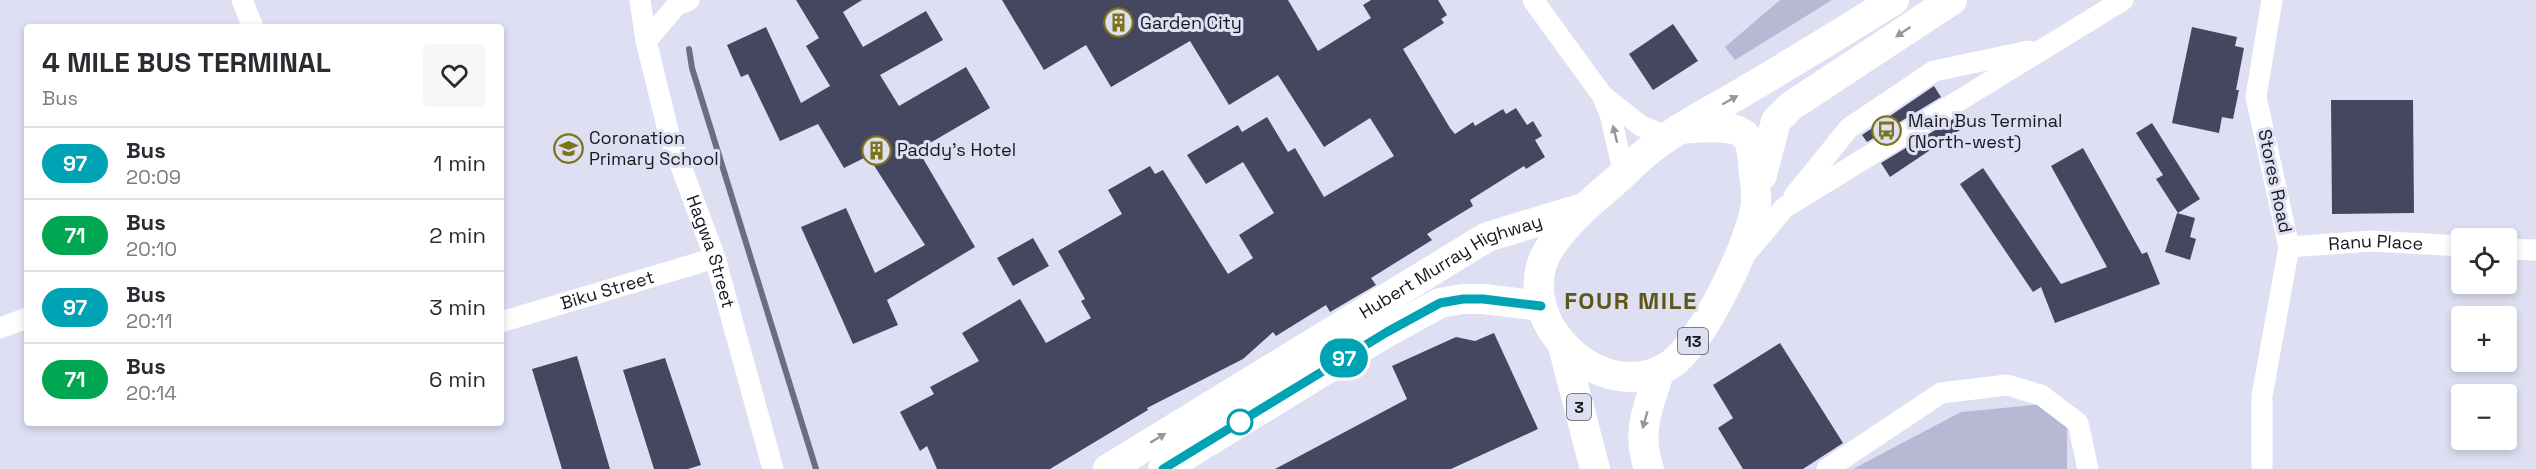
<!DOCTYPE html>
<meta charset="utf-8">
<style>
body{margin:0;font-family:"Space Grotesk",sans-serif;background:#f7f7f7;color:#2b2b33;height:100vh;display:flex;flex-direction:column;font-size:22px;white-space:nowrap}
*{box-sizing:border-box;margin:0}
p{font-size:20px;color:#7c7c81}
.icon{flex:none;width:33px;height:33px;fill:none;stroke:currentColor;stroke-width:2;stroke-linecap:round;stroke-linejoin:round}
.map{position:relative;flex:1;overflow:hidden}
.details{position:absolute;left:24px;top:24px;width:480px;height:402px;display:flex;flex-direction:column;background:#fff;border-radius:6px;box-shadow:0 3px 9px #0003}
.details>*{flex:none}
.badge{padding:0 12px;border-radius:20px;font-size:21px;line-height:39px}
.buttons{position:absolute;left:2451px;top:228px;display:grid;gap:12px}
.buttons a{display:grid;place-items:center;width:66px;height:66px;border-radius:6px;background:#fff;box-shadow:0 3px 9px #0003;font-size:30px}
.map>.badge{position:absolute;translate:-50% -50%;box-shadow:0 0 0 3px #fff}
.round{display:grid;place-items:center;flex:none;width:63px;height:63px;border-radius:6px;background:#f7f7f7}
.headline{display:flex;align-items:center;justify-content:space-between;height:102px;padding:0 18px}
h1{font-size:28px;font-weight:700;line-height:45px}
ul{padding:0;list-style:none}
li{display:flex;align-items:center;gap:18px;height:72px;padding:0 18px;border-top:2px solid #e1e1e2}
li div{flex:1}
li b{display:block;font-size:22px}
li em{font-style:normal}
li .badge{min-width:66px;font-weight:700;text-align:center}
.map>svg:first-child{display:block}
.green{fill:#b6b8d4}
.lines{fill:none;stroke-linecap:round;stroke-linejoin:round}
.stream{stroke:#6c6d83;stroke-width:6}
.building{fill:#45465f}
.minor{stroke:#fff;stroke-width:21}
.highway{stroke:#fff;stroke-width:30}
.oneway{fill:#97979a}
.line-casing{stroke:#fff;stroke-width:14}
.line{stroke:#00a3b4;stroke-width:9}
.stop-dot{fill:#fff;stroke:#00a3b4;stroke-width:3}
.labels{text-anchor:middle;stroke-width:6;stroke-linejoin:round;paint-order:stroke}
.shield{fill:#dedff2;stroke:#53535e;stroke-width:1.5}
.shield-label{font-size:16px;font-weight:bold;fill:#17171e}
.poi-label{font-size:18px;fill:#17171e;stroke:#dedff2;text-anchor:start}
.street-label{font-size:18px;fill:#17171e;stroke:#dedff2}
.district-label{font-size:24px;font-weight:bold;letter-spacing:1.5px;fill:#5e571b;stroke:#dedff2}
</style>
<div class="map">
<svg width="2536" height="469" viewBox="0 0 2536 469">
<rect width="100%" height="100%" fill="#dedff2"/>
<path class="green" d="M1780,0h52l-97,60 -10,-13z
M2067,402v67h-214l108,-57z"/>
<g class="lines">
<path class="stream" d="M689,49l3,19 124,401"/>
</g>
<path class="building" d="M796,0h66l-19,12 20,35 63,-36 17,29 -63,35 19,31 67,-39 24,41 -72,42 57,97 -88,53 11,25 -45,19 -52,-117 45,-19 29,65 50,-28 -57,-89 -24,12 -26,-44 -38,17 -32,-67 -7,3 -14,-32 39,-18 35,76 29,-17 -24,-40 13,-8z
M1002,0h286l30,51 53,-33 -8,-13 8,-5h67l9,15 -6,4 3,4 -41,26 47,79 5,6 18,-12 2,4 28,-17 3,5 10,-6 11,17 6,-4 9,15 -7,4 10,17 -19,12 -2,-3 -54,34 3,6 -46,28 5,6 -61,38 5,7 -46,27 -4,-7 -50,31 -3,-4 -30,27 -96,49 1,2 -98,59h-113l-10,-23 -7,5 -20,-39 34,-18 -4,-7 49,-26 -17,-28 58,-34 26,44 45,-25 -10,-17 4,-2 -27,-48 64,-37 -14,-24 42,-24 5,8 8,-4 65,104 25,-16 -14,-23 35,-22 -31,-51 -37,22 -19,-29 51,-30 4,7 25,-15 21,35 7,-4 29,49 70,-41 -24,-38 -46,29 -46,-72 -49,30 -39,-64 -79,46 -25,-42 -42,25z
M1673,24l25,37 -45,29 -24,-36z
M2192,27l45,10 -2,9 9,2 -8,42h3l-6,29 -11,-2 -3,16 -47,-10z
M1934,86l7,11 -74,45 -5,-7z
M2331,100h82l1,113 -82,1z
M1955,118l8,10 -73,49 -9,-14z
M2152,123l48,76 -22,14 -22,-34 7,-4 -27,-42z
M2083,148l59,106 5,-2 13,32 -105,39 -14,-36 -8,5 -73,-108 23,-16 78,116 46,-17 -56,-101z
M2177,213l18,5 -5,19 6,2 -6,21 -25,-8z
M1033,238l16,28 -36,20 -16,-28z
M1494,333l44,96 -87,40h-176l132,-70 -15,-33 64,-29 19,4z
M1780,343l63,100 -40,26h-60l-25,-41 15,-10 -20,-33z
M577,356l33,113h-48l-30,-100z
M665,358l36,107 -13,4h-34l-31,-99z"/>
<g class="lines">
<g class="minor">
<path d="M242,0l11,27"/>
<path id="s1" d="M640,0l6,41 23,93 46,124 58,211"/>
<path d="M1533,0l69,95 8,19 14,60"/>
<path d="M646,41l31,-36 12,-5"/>
<path d="M1602,95l39,31 27,11"/>
<path d="M1794,196l55,-68 85,-57 95,-20"/>
<path id="s2" d="M2289,247l83,-6 90,5"/>
<path d="M2506,249l30,1"/>
<path d="M1748,251l36,-43 339,-208"/>
<path id="s3" d="M501,322l214,-64"/>
<path d="M0,328l27,-10"/>
<path d="M1827,469l114,-76 66,-8 34,10 37,28 10,46"/>
<path d="M2262,469v-73l27,-149 -33,-150 16,-97"/>
</g>
<g class="highway">
<path d="M1679,129c16,-1 50,-5 63,4 11,7 10,21 11,31 1,13 4,27 3,40 -5,39 -54,140 -86,161 -71,47 -168,-54 -117,-122 16,-23 38,-41 59,-59 12,-10 23,-23 36,-33 30,-24 67,-42 100,-62 49,-29 98,-59 146,-89"/>
<path d="M1762,175l14,-54 15,-15 161,-106"/>
<path d="M1563,346l32,123"/>
<path id="s4" d="M1108,469l379,-232 96,-29"/>
<path d="M1163,469l224,-137 53,-29 23,-4h20l58,7"/>
<path d="M1649,469c-13,-39 -1,-59 10,-97"/>
</g>
</g>
<defs><path id="oneway-solid" d="M-6-.8H1V-3.2L6.5 0L1 3.2V.8H-6Z" transform="scale(1.5)"/></defs>
<g class="oneway">
<use href="#oneway-solid" transform="translate(1903 32) rotate(146)"/>
<use href="#oneway-solid" transform="translate(1730 100) rotate(-30)"/>
<use href="#oneway-solid" transform="translate(1615 134) rotate(-104)"/>
<use href="#oneway-solid" transform="translate(1645 420) rotate(106)"/>
<use href="#oneway-solid" transform="translate(1158 438) rotate(-31)"/>
</g>
<g class="lines">
<defs>
<path id="line" d="M1163,469l224,-137 53,-29 23,-4h20l58,7"/>
</defs>
<use href="#line" class="line-casing"/>
<use href="#line" class="line"/>
</g>
<defs>
<symbol id="building-ring" viewBox="-11 -11 22 22"><circle r="9.5" fill="#dedff2" stroke="#7e7417" stroke-width="1.5"/><path d="M-4-6H4V6H1V3H-1V6H-4ZM-2.5-4.3h1.7v1.8h-1.7ZM.8-4.3h1.7v1.8H.8ZM-2.5-1h1.7V.8h-1.7ZM.8-1h1.7V.8H.8Z" fill="#7e7417"/></symbol>
<symbol id="bus-ring" viewBox="-11 -11 22 22"><circle r="9.5" fill="#dedff2" stroke="#7e7417" stroke-width="1.5"/><path d="M-5-6H5V4H4V6H2V4H-2V6H-4V4H-5ZM-3.5-4V0h7V-4ZM-3.5 1.2v1.5H-2V1.2ZM2 1.2v1.5H3.5V1.2Z" fill="#7e7417"/></symbol>
<symbol id="school-ring" viewBox="-11 -11 22 22"><circle r="9.5" fill="#dedff2" stroke="#7e7417" stroke-width="1.5"/><path d="M0-5L7-2L0 1L-7-2ZM-4 1L0 2.5L4 1V4Q0 6-4 4Z" fill="#7e7417"/></symbol>
</defs>
<g fill-rule="evenodd">
<use href="#building-ring" x="1102" y="6" width="33" height="33"/>
<use href="#bus-ring" x="1870" y="114" width="33" height="33"/>
<use href="#school-ring" x="552" y="132" width="33" height="33"/>
<use href="#building-ring" x="860" y="134" width="33" height="33"/>
</g>
<circle class="stop-dot" cx="1240" cy="422" r="12"/>
<g class="labels">
<g class="shield">
<rect x="1678" y="328" width="30" height="26" rx="4.5"/>
<rect x="1567" y="394" width="24" height="26" rx="4.5"/>
</g>
<g class="shield-label">
<text x="1693" y="347">13</text>
<text x="1579" y="413">3</text>
</g>
<g class="poi-label">
<text x="1140" y="29">Garden City</text>
<text x="1908" y="127">Main Bus Terminal<tspan x="1908" dy="21">(North-west)</tspan></text>
<text x="589" y="144">Coronation<tspan x="589" dy="21">Primary School</tspan></text>
<text x="897" y="156">Paddy's Hotel</text>
</g>
<g class="street-label">
<text transform="translate(2275 181) rotate(78)" y="6">Stores Road</text>
<text dy="6" stroke="none"><textPath href="#s2" startOffset="87">Ranu Place</textPath></text>
<text dy="6" stroke="none"><textPath href="#s1" startOffset="262">Hagwa Street</textPath></text>
<text dy="6" stroke="none"><textPath href="#s4" startOffset="399">Hubert Murray Highway</textPath></text>
<text dy="6" stroke="none"><textPath href="#s3" startOffset="111">Biku Street</textPath></text>
</g>
<g class="district-label">
<text x="1631" y="309">FOUR MILE</text>
</g>
</g>
</svg>
<div class="buttons">
<a><svg class="icon" aria-label="locate" viewBox="0 0 24 24"><circle cx="12" cy="12" r="6"/><path d="M12 2v4M12 18v4M2 12h4M18 12h4"/></svg></a>
<a>+</a>
<a>−</a>
</div>
<b class="badge" style="left:1344px;top:358px;background:#00a3b4;color:#fff">97</b>
<section class="details">
<div class="headline"><div><h1>4 MILE BUS TERMINAL</h1><p>Bus</p></div><a class="round"><svg class="icon" aria-label="heart" viewBox="0 0 24 24"><path d="M12 20l-8-8c-3-5 5-10 8-4 3-6 11-1 8 4z"/></svg></a></div>
<ul>
<li><span class="badge" style="background:#00a3b4;color:#fff">97</span><div><b>Bus</b><p>20:09</p></div><em>1 min</em></li>
<li><span class="badge" style="background:#00a651;color:#fff">71</span><div><b>Bus</b><p>20:10</p></div><em>2 min</em></li>
<li><span class="badge" style="background:#00a3b4;color:#fff">97</span><div><b>Bus</b><p>20:11</p></div><em>3 min</em></li>
<li><span class="badge" style="background:#00a651;color:#fff">71</span><div><b>Bus</b><p>20:14</p></div><em>6 min</em></li>
</ul>
</section>
</div>
